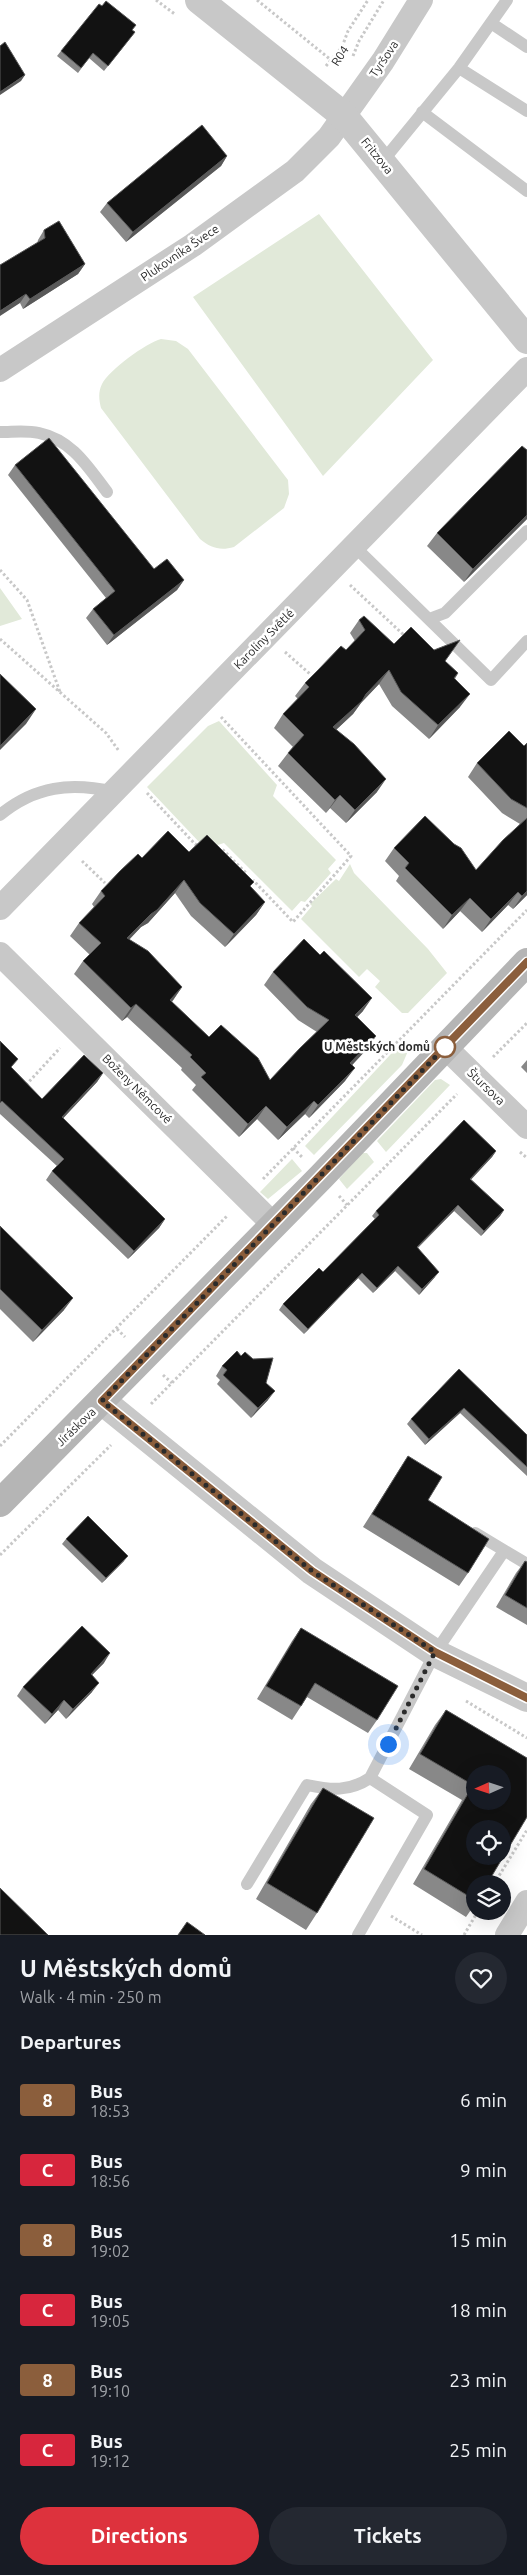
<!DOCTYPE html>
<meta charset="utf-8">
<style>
body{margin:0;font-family:Ubuntu,sans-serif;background:#242831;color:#f1f3f6;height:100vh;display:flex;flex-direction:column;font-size:19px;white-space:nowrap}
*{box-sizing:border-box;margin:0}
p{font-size:16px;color:#9ea1a6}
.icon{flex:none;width:28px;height:28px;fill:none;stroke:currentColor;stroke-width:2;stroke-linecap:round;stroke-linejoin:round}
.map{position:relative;height:1935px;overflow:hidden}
.panel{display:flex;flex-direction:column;background:#171b24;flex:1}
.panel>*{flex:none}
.badge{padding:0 10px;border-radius:4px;font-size:18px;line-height:32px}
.needle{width:32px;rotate:267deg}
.buttons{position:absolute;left:466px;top:1765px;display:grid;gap:10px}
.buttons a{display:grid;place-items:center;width:45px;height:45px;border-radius:50%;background:#171b24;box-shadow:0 5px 20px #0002;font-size:25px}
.you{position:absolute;width:25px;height:25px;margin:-12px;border:4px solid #fff;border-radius:50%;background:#1a73e8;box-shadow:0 0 0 8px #1a73e833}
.map>.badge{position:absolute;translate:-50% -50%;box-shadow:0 0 0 2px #fff}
h2{padding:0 20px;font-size:19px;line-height:45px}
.round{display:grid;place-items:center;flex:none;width:52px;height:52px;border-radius:26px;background:#242831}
.summary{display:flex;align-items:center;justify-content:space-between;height:85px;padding:0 20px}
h1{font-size:24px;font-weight:700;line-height:38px}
.primary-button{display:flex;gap:10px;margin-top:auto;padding:10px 20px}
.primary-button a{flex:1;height:58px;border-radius:30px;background:#dd323d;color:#fff;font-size:20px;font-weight:700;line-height:58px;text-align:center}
.primary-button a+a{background:#242831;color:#f1f3f6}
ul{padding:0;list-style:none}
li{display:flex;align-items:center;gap:15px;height:70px;padding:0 20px}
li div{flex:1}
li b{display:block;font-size:19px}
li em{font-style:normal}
li .badge{min-width:55px;font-weight:700;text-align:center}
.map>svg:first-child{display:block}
.green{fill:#e1e9d9}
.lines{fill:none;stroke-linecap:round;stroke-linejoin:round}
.path{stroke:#c8c8c8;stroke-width:3;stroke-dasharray:2.5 2.5;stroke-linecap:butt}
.service{stroke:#c8c8c8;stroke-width:12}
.minor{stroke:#c8c8c8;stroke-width:24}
.tertiary{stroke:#c8c8c8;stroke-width:28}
.secondary{stroke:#b5b5b5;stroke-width:28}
.wall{fill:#888}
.shaded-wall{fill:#595959}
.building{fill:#121212;stroke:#595959;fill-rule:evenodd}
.line-casing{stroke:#fff;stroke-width:11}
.line{stroke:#8b5e3c;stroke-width:8}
.walk{stroke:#2b2b2b;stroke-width:5;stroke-dasharray:0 9}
.stop-dot{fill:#fff;stroke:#8b5e3c;stroke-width:2.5}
.labels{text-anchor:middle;stroke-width:5;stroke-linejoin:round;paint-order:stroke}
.street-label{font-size:12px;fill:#2b2b2b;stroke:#fff}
.stop-label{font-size:12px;font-weight:bold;fill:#2b2b2b;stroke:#fff;text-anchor:end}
</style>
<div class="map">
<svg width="527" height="1935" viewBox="0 0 527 1935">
<rect width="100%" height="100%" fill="#fff"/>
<path class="green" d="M319,214l114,146 -110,116 -130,-179z
M161,339l15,2 12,8 100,131 1,14 -5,14 -50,39c-14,4 -23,1 -34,-8l-99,-131c-2,-8 -3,-16 1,-24 7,-14 44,-41 59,-45z
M0,588l22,31 -22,7z
M219,721l58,64 -4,11 63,64 -8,9 3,4 -26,29 -4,-1 -9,10 -68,-68 -13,4 -11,-4 -53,-56 61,-61z
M350,864l4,9 74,76 19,24 -39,40h-6l-27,-26 5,-6 -13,-12 -8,8 -58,-58 11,-13 -2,-2 26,-25 3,2z
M404,1040l4,11 -6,14 -88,90 -9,-9z
M441,1079l9,6 -64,67 -9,-11 58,-61z
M362,1153h5l7,9 -27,27 -8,-10z
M292,1159l10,12 -34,28 -8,-7z"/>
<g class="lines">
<path class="path" d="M156,0l20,15
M257,0l74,60
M353,56l6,-15 25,-41
M326,66l16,-19 6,-16 20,-31
M0,570l27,30 33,92
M350,585l56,52
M0,639l106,94 13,18
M285,652l25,22
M221,717l130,139 -58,66 -40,-42
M147,793l48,51 5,2
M218,850l4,-1 25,25
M82,861l23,22
M493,1057l34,-34
M26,1085l34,-37
M293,1148l9,9
M520,1152l7,6
M263,1179l264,-269
M339,1196l8,9
M117,1329l8,8
M163,1375l9,8
M151,1404l306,-310
M0,1446l227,-230
M0,1555l111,-110
M466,1701l61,37
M494,1884l33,-54
M391,1916l31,19
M464,1935l14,-24"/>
<path class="service" d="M491,23l36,24
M459,68l68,43
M422,112l105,79
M382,162l77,-94 48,-68
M0,432c13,0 26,-2 39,1 33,7 49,34 68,59
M355,547l136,133 36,-39
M429,619l16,-6 82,-82
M0,815c35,-29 71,-33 114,-23
M475,1533l52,31
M247,1884l60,-99c24,5 42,7 63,-7l65,-125 69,-102
M358,1935l69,-120 -57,-37"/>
<path class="minor" d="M0,370l193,-125 102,-74 34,-34 54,-76 38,-61
M0,908l527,-539
M0,954l273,270
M445,1047l82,80
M507,1935l20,-33"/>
<path class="tertiary" d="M199,0l144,115 184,225
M102,1401l210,170 123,82 92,45"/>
<path class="secondary" d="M0,1503l321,-326 206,-215"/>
</g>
<path class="wall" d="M132,30l3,2 -31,39 -15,-13 -11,15 -21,-17 4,-5z
M227,156l-6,10 -95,76 -26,-30 7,-9z
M44,230l41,34 -7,10 -55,35 -3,-6 18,-63z
M15,465l139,104 30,11 -7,10 -70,55 -21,-27 7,-9 13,-11 -98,-123z
M527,519l-63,63 -37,-36 10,-13z
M359,620l35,24 51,17 13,12 -3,6 5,28 -31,32 -37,-33 -13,-22 -18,19 -8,11 -17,16 41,62 -31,31 -16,-15 -4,5 -48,-47 10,-13 5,-6 -19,-19 9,-14 15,-15 -3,-3 10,-13 41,-33 9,-9 -5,-8z
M527,743v152l-14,14 -5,-4 -26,27 -22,-21 -17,18 -47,-48 3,-5 -14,-15 9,-13 82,22 44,-46 -18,-11 -34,-36 9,-14 47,-17z
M189,852l62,35 14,15 -9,13 -31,32 -34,-31 -16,-23 -27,30 -7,4 -12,13 53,47 -10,15 37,35 61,43 47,-48 -19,-12 -34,-35 9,-13 90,39 -6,6 19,19 -9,13 -15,16 -7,16 -36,37 -4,-4 -27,26 -21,-21 -18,18 -47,-47 4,-5 -15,-15 1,-2 -55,-51 -5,4 -48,-47 9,-13 7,-6 -20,-19 9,-13 15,-16 -2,-3 9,-13 41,-33z
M0,1041l12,27 30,31 61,-26 -6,9 -34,36 102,101 -6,9 -31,31 -82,-79 6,-9 5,-5 -57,-52z
M527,1060v13l-6,-6z
M496,1151l-4,6 -21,22 33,31 -4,6 -19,20 -27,-25 -36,37 17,29 -16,18 -24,-24 -22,22 -15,-15 -54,56 -25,-24 4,-6 40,-32 52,-53 -3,-3 4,-5z
M0,1226l64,84 -31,32 -33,-33z
M222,1366l46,34 -17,18 -34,-34 3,-4 -4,-4z
M459,1369l68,66v41l-67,-63 -35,32 -18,-21 4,-5z
M408,1456l20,44 40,73 -9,13 -96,-59 36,-57z
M66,1539l58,22 -22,22 -40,-39z
M525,1561l2,1v63l-31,-18 20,-34z
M301,1628l76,92 -9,13 -61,-36 -15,23 -35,-21 35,-58z
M104,1663l-12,12v17l-26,27 -8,-9 -13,14 -28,-28 6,-9z
M446,1710l81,48 -52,126v20l-9,13 -53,-33 49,-84 -53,-31 26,-44z
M323,1788l-6,125 -11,17 -50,-31 55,-95z"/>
<path class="shaded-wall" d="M25,75l-4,6 -21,14v-3z
M227,156l-6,10 -95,76 7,-10z
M85,264l-7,10 -55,35 7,-10z
M26,294l-6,9 -20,13v-5z
M527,515v4l-63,63 9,-13z
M184,580l-7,10 -70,55 7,-10z
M389,670l-10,14 -18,19 -8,11 -29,27 9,-14z
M470,694l-10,13 -31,32 9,-14z
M36,709l-10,15 -26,26v-4z
M386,779l-9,13 -31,31 9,-13z
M340,795l-10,13 -4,5 9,-13z
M184,880l-9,13 -27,30 -7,4 -23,24 9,-13z
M527,891v4l-14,14 9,-13z
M518,892l-10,13 -26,27 9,-13z
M470,898l-10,13 -17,18 9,-14z
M265,902l-9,13 -31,32 9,-13z
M182,987l-9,13 -12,13 9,-13z
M372,998l-9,13 -17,17 9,-13z
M136,1004l-9,13 -5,4 9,-13z
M376,1036l-9,13 -26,28 9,-14z
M355,1068l-10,13 -36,37 9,-13z
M103,1073l-6,9 -41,44 6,-9z
M314,1101l-9,13 -27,26 9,-13z
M266,1106l-9,13 -18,18 9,-13z
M496,1151l-4,6 -25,27 3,-5z
M458,1205l-4,6 -41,41 4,-5z
M504,1210l-4,6 -19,20 3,-5z
M165,1219l-6,9 -31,31 6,-8z
M398,1266l-3,5 -22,22 4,-5z
M439,1272l-4,5 -16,18 3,-6z
M362,1273l-4,5 -54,56 4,-5z
M73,1298l-9,12 -31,32 9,-12z
M275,1391l-7,9 -17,18 7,-10z
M464,1408l-4,5 -35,32 4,-6z
M128,1556l-4,5 -22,22 4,-5z
M110,1653l-6,10 -20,20 7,-9z
M99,1683l-7,9 -26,27 7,-10z
M64,1700l-6,10 -13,14 7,-10z"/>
<path class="building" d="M106,1l30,24 -4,5 3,2 -27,34 -15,-13 -12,15 -20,-17 38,-47 3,2z
M5,42l20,33 -25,17v-46z
M202,125l25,31 -94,76 -26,-29z
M59,221l26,43 -55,35 -4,-5 -26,17v-46l45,-27 -1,-8z
M49,438l105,131 13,-10 17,21 -70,55 -21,-26 22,-18 -100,-126z
M522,446l5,4v65l-54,54 -36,-36z
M364,616l30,28 17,-17 23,23 26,-10 -15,21 13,12 -4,5 16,16 -32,31 -37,-33 -12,-22 -23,24 -4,7 -29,26 21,17 32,35 -31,31 -15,-15 -5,5 -47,-47 16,-18 -21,-21 26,-27 -4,-4 13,-13 23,-24 5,4 19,-20 -6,-10z
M0,674l36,35 -36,37z
M509,731l15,15 3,-3v65l-16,-9 -34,-36z
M425,816l29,28 7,4 15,22 27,-30 24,-22v73l-5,5 -4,-4 -27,27 -21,-21 -18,17 -47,-47 4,-5 -15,-15z
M168,831l21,21 18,-17 47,47 -4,4 15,16 -31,32 -34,-31 -16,-23 -27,30 -6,4 -24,24 21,13 34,36 -12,13 39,37 12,-12 37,33 12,22 30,-32 29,-28 -22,-13 -34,-35 31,-33 16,16 4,-4 48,47 -17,17 21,21 -26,27 5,5 -37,37 -4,-4 -27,26 -21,-21 -18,18 -47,-47 5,-4 -16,-16 2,-2 -56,-51 -5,4 -48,-47 18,-18 -22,-20 26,-27 -4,-5 19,-20 18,-17 4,4z
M0,1041l18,18 -7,8 31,32 42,-44 19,18 -41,44 103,102 -31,32 -82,-80 12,-12 -62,-58 -2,2z
M464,1120l32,31 -26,28 34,31 -20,21 -26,-26 -41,42 22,25 -17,17 -24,-23 -21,22 -15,-15 -54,56 -25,-25 36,-36 4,4 56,-57 -3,-4z
M0,1226l73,72 -31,32 -42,-41z
M237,1351l4,5 4,-4 8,7 20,-1 -7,25 9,8 -17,17 -35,-33 4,-5 -5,-4z
M459,1369l68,66v32l-63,-59 -35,31 -18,-20z
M408,1456l34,21 -14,23 61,39 -21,34 -96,-59z
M88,1516l40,40 -22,22 -40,-39z
M525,1561l2,1v46l-22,-13z
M82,1626l28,27 -19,21 8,9 -26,26 -9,-9 -12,14 -29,-27z
M301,1628l97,58 -21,34 -62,-37 -14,23 -35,-20z
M446,1710l81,48v59l-40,67h-12v16l-51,-31 49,-84 -53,-31zM475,1774h27v27h-27zM475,1829h27v27h-27z
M323,1788l51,30 -57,95 -50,-30z
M0,1888l48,47h-48z
M187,1922l18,13h-27z"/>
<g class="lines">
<defs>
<path id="line" d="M527,962l-425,439 210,170 123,81 92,46"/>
</defs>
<use href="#line" class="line-casing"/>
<use href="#line" class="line"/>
<path class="walk" d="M388,1744l47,-92 -123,-81 -210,-170 343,-354"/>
</g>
<circle class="stop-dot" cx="445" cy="1047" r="10"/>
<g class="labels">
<g class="street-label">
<text transform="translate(340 56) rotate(-57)" y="4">R04</text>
<text transform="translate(384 59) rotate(-56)" y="4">Tyršova</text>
<text transform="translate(377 156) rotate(51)" y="4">Fritzova</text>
<text transform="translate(180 253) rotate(-34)" y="4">Plukovníka Švece</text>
<text transform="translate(264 639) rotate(-45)" y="4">Karoliny Světlé</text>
<text transform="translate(486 1087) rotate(44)" y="4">Štursova</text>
<text transform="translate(137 1089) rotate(45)" y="4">Boženy Němcové</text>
<text transform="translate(76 1427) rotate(-44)" y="4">Jiráskova</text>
</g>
<g class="stop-label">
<text x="430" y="1051">U Městských domů</text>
</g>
</g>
</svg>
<div class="buttons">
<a><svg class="needle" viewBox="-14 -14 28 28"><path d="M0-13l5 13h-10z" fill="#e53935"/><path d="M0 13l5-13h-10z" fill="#9ea1a6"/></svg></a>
<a><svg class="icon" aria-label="locate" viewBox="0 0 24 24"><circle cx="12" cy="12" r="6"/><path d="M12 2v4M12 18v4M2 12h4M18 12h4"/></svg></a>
<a><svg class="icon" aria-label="layers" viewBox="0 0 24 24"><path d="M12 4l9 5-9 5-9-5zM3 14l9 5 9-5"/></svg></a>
</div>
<div class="you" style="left:388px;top:1744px"></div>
</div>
<section class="panel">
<div class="summary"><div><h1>U Městských domů</h1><p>Walk · 4 min · 250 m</p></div><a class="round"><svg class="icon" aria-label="heart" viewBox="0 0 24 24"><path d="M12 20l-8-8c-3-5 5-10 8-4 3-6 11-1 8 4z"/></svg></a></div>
<h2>Departures</h2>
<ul>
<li><span class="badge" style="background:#8b5e3c;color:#fff">8</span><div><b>Bus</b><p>18:53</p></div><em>6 min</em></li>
<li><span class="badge" style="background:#d7263d;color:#fff">C</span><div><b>Bus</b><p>18:56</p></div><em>9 min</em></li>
<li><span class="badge" style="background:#8b5e3c;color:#fff">8</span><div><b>Bus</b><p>19:02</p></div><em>15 min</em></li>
<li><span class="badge" style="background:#d7263d;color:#fff">C</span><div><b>Bus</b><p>19:05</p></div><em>18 min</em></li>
<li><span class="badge" style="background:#8b5e3c;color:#fff">8</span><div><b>Bus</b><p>19:10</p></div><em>23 min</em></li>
<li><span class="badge" style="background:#d7263d;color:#fff">C</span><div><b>Bus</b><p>19:12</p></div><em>25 min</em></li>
</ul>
<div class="primary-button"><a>Directions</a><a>Tickets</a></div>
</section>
